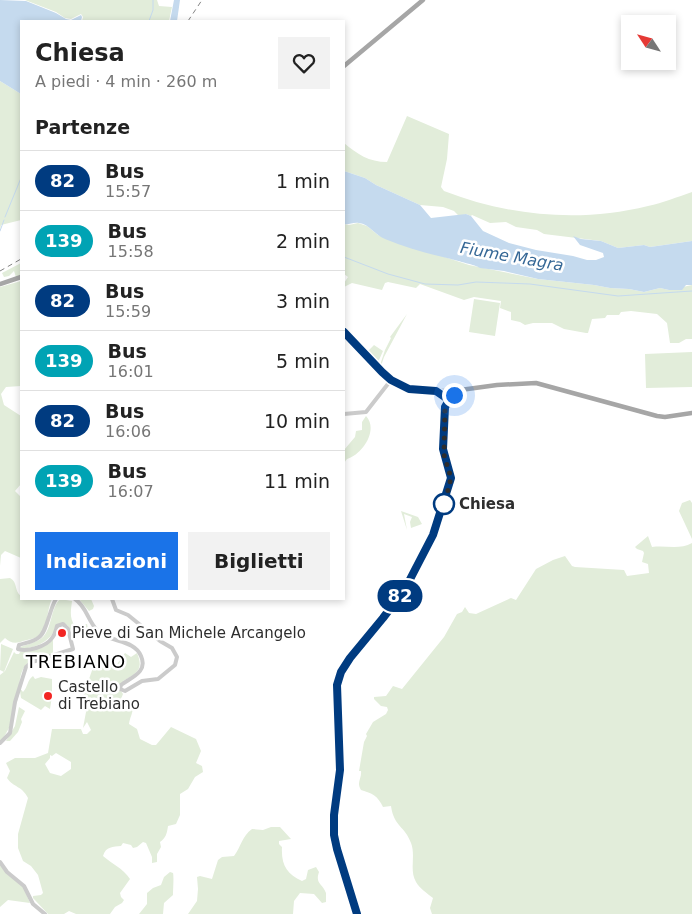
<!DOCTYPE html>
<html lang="it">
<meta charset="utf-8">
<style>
body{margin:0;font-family:"DejaVu Sans",sans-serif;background:#f2f2f2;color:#222;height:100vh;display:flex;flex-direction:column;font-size:19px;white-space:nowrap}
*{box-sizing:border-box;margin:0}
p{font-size:16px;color:#767676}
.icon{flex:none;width:28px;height:28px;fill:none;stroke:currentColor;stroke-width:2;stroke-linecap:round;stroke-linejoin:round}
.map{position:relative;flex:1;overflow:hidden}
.details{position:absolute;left:20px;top:20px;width:325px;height:580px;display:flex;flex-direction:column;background:#fff;border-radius:0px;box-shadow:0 2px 8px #0003}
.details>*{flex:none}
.badge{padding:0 10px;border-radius:16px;font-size:18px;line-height:32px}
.needle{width:32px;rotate:306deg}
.controls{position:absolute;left:621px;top:15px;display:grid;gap:10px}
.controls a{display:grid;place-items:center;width:55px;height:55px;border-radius:0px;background:#fff;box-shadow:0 2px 8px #0003;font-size:25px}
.you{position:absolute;width:25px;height:25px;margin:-12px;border:4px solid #fff;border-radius:50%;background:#1a73e8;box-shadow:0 0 0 8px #1a73e833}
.map>.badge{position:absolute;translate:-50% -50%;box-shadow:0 0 0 2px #fff}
h2{padding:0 15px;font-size:19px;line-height:45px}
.round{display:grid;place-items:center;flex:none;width:52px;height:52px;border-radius:0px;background:#f2f2f2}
.headline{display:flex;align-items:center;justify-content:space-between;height:85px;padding:0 15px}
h1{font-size:24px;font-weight:600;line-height:38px}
.cta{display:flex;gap:10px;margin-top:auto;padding:10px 15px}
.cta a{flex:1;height:58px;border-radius:0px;background:#1a73e8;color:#fff;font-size:20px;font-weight:600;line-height:58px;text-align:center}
.cta a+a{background:#f2f2f2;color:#222}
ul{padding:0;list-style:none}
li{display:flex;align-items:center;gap:15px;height:60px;padding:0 15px;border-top:1px solid #e0e0e0}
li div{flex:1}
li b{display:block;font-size:19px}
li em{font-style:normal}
li .badge{min-width:55px;font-weight:700;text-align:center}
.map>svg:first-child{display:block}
.green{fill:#e2edda;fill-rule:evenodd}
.water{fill:#c5daee}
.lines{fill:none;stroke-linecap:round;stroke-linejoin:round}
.stream{stroke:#c5daee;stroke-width:1}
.minor{stroke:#cbcbcb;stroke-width:4}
.major{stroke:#a6a6a6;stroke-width:4.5}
.rail{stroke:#838383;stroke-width:1;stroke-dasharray:5 4;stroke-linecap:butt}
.line-casing{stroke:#fff;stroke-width:11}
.line{stroke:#003b80;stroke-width:8}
.walk{stroke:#2e2e2e;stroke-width:5;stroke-dasharray:0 9}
.stop-dot{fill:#fff;stroke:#003b80;stroke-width:2.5}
.poi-dot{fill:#f22623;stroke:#fff;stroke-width:2}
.labels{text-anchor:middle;stroke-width:5;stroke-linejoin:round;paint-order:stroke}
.stop-label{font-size:15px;font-weight:bold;fill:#2e2e2e;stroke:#fff;text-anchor:start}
.poi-label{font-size:15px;fill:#2e2e2e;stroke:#fff;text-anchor:start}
.water-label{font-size:16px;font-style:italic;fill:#366896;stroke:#fff}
.quarter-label{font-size:18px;letter-spacing:1px;fill:#000;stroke:#fff}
</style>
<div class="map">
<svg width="692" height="914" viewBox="0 0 692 914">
<rect width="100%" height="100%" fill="#fff"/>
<path class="green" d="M25,0h132l2,6 13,1 -3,14h-87l1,-4 -2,-3 -10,5 -6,-1 -9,-6z
M0,81l21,13v126l-20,5 -1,5z
M407,116l42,18 -2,25 -6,28 3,4c64,25 136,32 204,15 15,-3 29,-9 44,-14v49l-42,6 -6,-2 -26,3 -17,-7 -57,-7 -7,-4 -21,-3 -10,-5 -16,1 -18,-8 -1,1 -5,-2 -7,2 -5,-5 -11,-4 -23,-2 -44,-20 -11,-7 -21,-7v-28c13,11 25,19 43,19z
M358,223l9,3 11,9 91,30 69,14 56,6 16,3 19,1 15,3 16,-4 9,2 23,-5v54h-6l-7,4h-9l-3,-20 -10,-9 -26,-3 -10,1 -2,3h-12l-2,3 -13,1 -4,14h-2l-22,-4 -12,-6h-19l-8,2 -5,-3 -9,-2v-8l-11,-4 1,-7 -27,-4 -10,3 -44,-16 -4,4 -28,-6 -3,1 -3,7 -30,-7 -8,4v-4l4,-6 -4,-3v-50l5,1z
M21,263v12l-5,2 -2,-6 -5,5 -5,1 -2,-4z
M21,281v105l-15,1 -5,7 3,11 17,11v68l-6,7 6,6v61l-16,-7 -4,4 -1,11v-279z
M474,299l26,4 -5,33 -26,-4z
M407,314l-23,43 -4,12 -1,-1 6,-18 6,-12 -1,-1z
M360,344l8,7 6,-6 9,6 -4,9 -6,1 -14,-15z
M692,352v35l-46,1 -1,-34z
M366,416c13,14 -4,39 -19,43l-3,4v-13l11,-13 1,-6 6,-1v-8z
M690,500l2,3v36l-13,-28 3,-8z
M401,511l17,6 4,7 -11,4 -1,-6 2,-5 -8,-3 3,16z
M648,536l4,11c13,-2 28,3 40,-4v371h-260l-2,-6 3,-10c-6,-5 -13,-9 -17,-16 -7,-12 0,-26 -5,-39 -6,-17 -17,-16 -20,-37l-8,1c-5,-11 -11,-14 -22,-17 -5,-8 1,-11 0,-19h-2l5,-29 3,-6 -1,-2 7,-12 13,-8 2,-4 -1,-3 -6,-1 -7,-7v-2l12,-1 7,-10 9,3 42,-52 13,-23 5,-2 3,-5 4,6 7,1 35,-16 5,2 20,-31 17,-9 12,-4 7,10 3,1 49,3 3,6 22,-3 -1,-9 -6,-2 2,-9 -1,-2 -6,-2 -2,-2z
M10,578c8,4 4,13 11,18v3h31c-6,11 -3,33 -17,39 -4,1 -8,2 -12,3 -7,3 -13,2 -18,-3l-5,5v-64z
M60,599l12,2c-1,9 -3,17 3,25l12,-2 2,9 -14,2 -8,-10 -8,-1c-10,17 -17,22 -37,25l-2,-2c6,-2 13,-4 19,-7 14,-8 10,-30 21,-41z
M79,599h12l3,7 -1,3 -4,2z
M53,639v15c-24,9 -31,5 -34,33l4,5c5,-5 4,-12 10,-16l2,3 6,-2 11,2v17l-2,13 -5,-3 -4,4 -20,-12 -1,-7 -11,37 -9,16v-69l5,-4 9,-19 2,2h3l1,-2c12,-1 25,-4 33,-13z
M1,644l12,5 -9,23 -4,-2z
M125,653l6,4 6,-4c7,17 0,20 -14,28l-2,10 2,3 -2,5 2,2h5c9,8 2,14 1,23l8,5 3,10 12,6h4l15,-18 25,12 5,12 -5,12 6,3 1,6 -8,5 -7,12 -8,5v21l-4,9 -8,2c-1,7 -2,12 -8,16l1,5 -4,7v8l-5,1v-6l-6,-14 -3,-1 -6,5 -4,1 -2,-3 -8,-2 -2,3c-8,1 -15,0 -18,10 9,8 20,12 27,23l-10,14 1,4 3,3 -2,3 -7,4 -5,7h-34l-7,-3 -5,3h-16l-15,-16v-2l8,-1 2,-2 -5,-18 -7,-9 -8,-5 -5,-13v-14l10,-36c-7,-13 -14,-10 -21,-20l3,-7 -4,-8 9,-5h20l13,-5 4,-24h29l2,5h4l4,-4 -4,-8 -4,6 3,-16 -4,-13 14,-40h11l8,8zM56,753l15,9v7l-10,7 -11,-3 -5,-9 5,-6v-3l2,1z
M19,707l6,4 -4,8 1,3 -4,10 -8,9h-4l9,-15z
M271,827h9l11,12 -12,2v3l3,3c-1,18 5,27 20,34l4,-2 2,-9 8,-3 3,5c-4,12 3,11 7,21 0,1 0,8 0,9l-4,1 -8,-9 -14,-1 -6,8 -1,13h-105l9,-13 1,-12 -1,-12 3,-1 12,3 6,-19 4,-3 12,-1c7,-9 8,-20 18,-27l11,1z
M0,862l23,24 7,17 -22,-3 -8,7z
M170,872l3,1c1,3 0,18 0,22l-9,8 -1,11h-24l8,-10v-11l6,-5 8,-3 3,-8z"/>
<path class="water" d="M0,0l26,1 30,12 10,6 5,1 10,-5 1,2 -1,4h-60v73l-21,-13z
M174,0h6l-3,21h-7z
M344,171l21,7 11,7 44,20 11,13 35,-4 5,2 12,15 26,12 27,7 37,6 14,4h9l8,-3 -1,-4 -23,-8 -7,-9 8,3 20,2 17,7 26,-3 6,2 42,-6v44h-6l-4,5h-13l-9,-2 -16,4 -15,-3 -19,-1 -16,-3 -56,-6 -34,-8 -24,-3c-4,-3 -23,-7 -29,-9 -22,-5 -45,-11 -66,-20 -10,-4 -16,-15 -26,-16 -6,-1 -10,2 -15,1z"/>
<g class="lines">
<path class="stream" d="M149,21l4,-11v-10
M5,217l16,-39
M0,231l4,-11
M344,257l44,17 37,10 33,1 18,-3 54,2 88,12 74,-5"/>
<path class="minor" d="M344,414l22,-2 25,-32
M75,599c12,8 13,23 23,32 12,12 36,8 43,25 7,16 -9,21 -20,29l-1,4 5,2 17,-10 16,-2 17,-14 2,-8 -5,-9 -12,-7 -32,-26 -12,-5 -4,-11
M0,743l10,-10 5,-31 11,-35 6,-5 41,-13 -5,-20 -5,-5 -6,2c-1,4 -2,9 -5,12 -6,9 -25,14 -34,11l1,-4c6,-2 14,-3 19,-7 9,-5 11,-28 18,-39
M0,862l7,10 17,14 9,18 12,10"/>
<path class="major" d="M344,66l79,-66
M0,284l21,-7
M344,332c14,17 41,51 63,57 12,3 26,2 38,2
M438,391l6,3 1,4 3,2 4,-2 2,-3 -1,-4 -4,-2 -4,2 -1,3
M453,391l44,-6 39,-2 121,33 8,1 27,-4
M357,914l-20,-65 -3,-14v-20l6,-45 -3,-85 4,-13 9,-14 33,-40 22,-29 26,-49 8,-21 12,-41 -8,-29 2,-51"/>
<path class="rail" d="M188,21l14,-21
M0,271l21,-12"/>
</g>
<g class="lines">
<defs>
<path id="line" d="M344,332l38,40 9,8 18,9 27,2 13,9 -4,7 -2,42 8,29 -18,57 -28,54 -22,29 -33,40 -9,14 -4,13 3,85 -6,45v20l3,14 20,65"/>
</defs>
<use href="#line" class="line-casing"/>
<use href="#line" class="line"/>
<path class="walk" d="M444,504v2l7,-28 -7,-23 1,-48 9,-12"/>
</g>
<circle class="stop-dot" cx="444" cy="504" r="10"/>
<g class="poi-dot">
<circle cx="62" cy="633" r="5"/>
<circle cx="48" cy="696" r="5"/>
</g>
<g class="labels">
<g class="stop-label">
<text x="459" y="509">Chiesa</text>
</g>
<g class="poi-label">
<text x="72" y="638">Pieve di San Michele Arcangelo</text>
<text x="58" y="692">Castello<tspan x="58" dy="17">di Trebiano</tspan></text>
</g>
<g class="water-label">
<text transform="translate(512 256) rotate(10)" y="6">Fiume Magra</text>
</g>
<g class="quarter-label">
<text x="76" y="668">TREBIANO</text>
</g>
</g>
</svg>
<div class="controls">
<a><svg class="needle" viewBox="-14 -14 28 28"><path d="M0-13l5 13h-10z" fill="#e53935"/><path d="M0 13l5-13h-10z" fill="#767676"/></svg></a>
</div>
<div class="you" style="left:454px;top:395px"></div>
<b class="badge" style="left:400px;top:596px;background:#003b80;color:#fff">82</b>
<section class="details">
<div class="headline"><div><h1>Chiesa</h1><p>A piedi · 4 min · 260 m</p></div><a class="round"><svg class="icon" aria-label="heart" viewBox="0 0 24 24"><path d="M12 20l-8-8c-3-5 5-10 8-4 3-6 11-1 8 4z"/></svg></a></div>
<h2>Partenze</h2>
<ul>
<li><span class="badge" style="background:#003b80;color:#fff">82</span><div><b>Bus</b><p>15:57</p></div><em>1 min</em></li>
<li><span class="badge" style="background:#00a3b4;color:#fff">139</span><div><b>Bus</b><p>15:58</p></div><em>2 min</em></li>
<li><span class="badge" style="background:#003b80;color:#fff">82</span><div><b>Bus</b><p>15:59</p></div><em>3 min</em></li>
<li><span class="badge" style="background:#00a3b4;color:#fff">139</span><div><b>Bus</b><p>16:01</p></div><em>5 min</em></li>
<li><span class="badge" style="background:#003b80;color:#fff">82</span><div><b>Bus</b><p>16:06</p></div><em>10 min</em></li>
<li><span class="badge" style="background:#00a3b4;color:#fff">139</span><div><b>Bus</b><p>16:07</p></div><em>11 min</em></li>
</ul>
<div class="cta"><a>Indicazioni</a><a>Biglietti</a></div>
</section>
</div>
